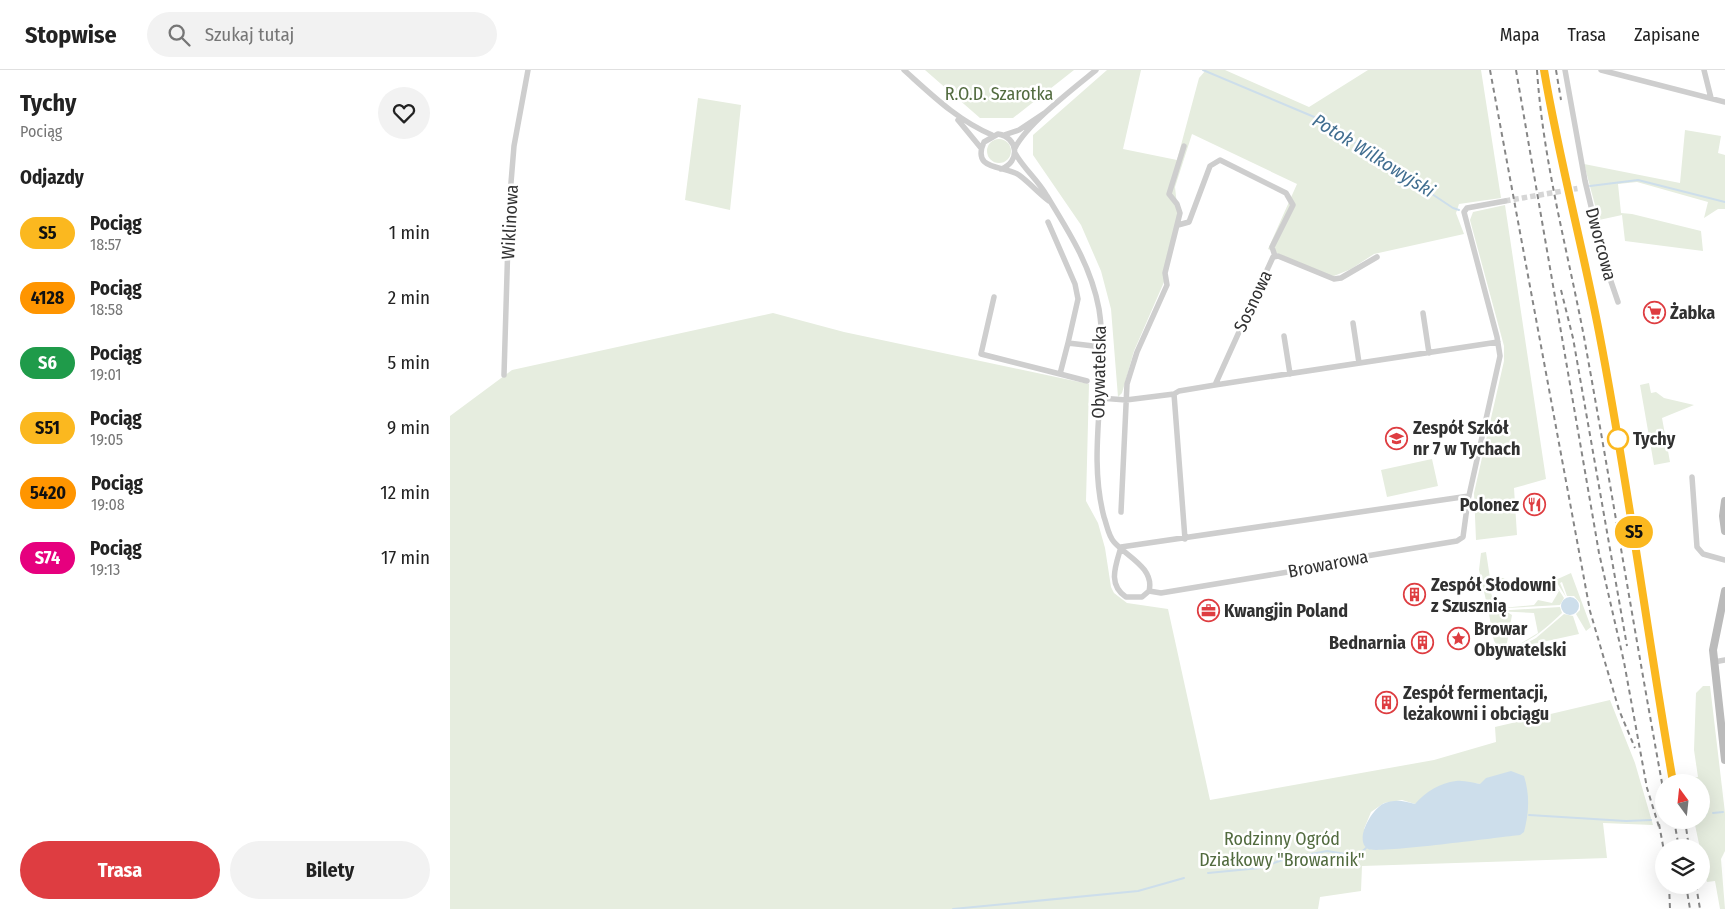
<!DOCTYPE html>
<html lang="pl">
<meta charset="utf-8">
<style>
body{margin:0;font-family:"Fira Sans Condensed",sans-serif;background:#f2f2f2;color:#222;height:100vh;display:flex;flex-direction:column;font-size:19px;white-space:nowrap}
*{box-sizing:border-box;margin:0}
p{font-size:16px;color:#767676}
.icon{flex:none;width:28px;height:28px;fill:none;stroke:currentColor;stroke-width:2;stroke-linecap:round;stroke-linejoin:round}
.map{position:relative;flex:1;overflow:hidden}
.details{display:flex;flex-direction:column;background:#fff;width:450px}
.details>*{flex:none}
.badge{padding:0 10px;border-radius:16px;font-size:18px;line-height:32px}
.needle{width:32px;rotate:345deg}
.controls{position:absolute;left:1205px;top:704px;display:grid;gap:10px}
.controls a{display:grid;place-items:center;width:55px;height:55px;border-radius:50%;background:#fff;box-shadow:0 5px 20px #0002;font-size:25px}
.map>.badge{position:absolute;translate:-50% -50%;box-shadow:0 0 0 2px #fff}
h2{padding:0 20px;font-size:19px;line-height:45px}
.round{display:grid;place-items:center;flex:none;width:52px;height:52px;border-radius:26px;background:#f2f2f2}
.overview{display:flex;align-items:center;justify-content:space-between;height:85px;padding:0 20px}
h1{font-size:24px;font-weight:700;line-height:38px}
.action{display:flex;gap:10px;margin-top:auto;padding:10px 20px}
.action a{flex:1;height:58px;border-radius:30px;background:#de3d41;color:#fff;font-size:20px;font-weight:700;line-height:58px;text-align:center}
.action a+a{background:#f2f2f2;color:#222}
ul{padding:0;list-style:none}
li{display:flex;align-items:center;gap:15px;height:65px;padding:0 20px}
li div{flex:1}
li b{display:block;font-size:19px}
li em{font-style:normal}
li .badge{min-width:55px;font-weight:700;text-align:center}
header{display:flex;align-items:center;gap:30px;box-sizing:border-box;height:70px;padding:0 25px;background:#fff;border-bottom:1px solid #e0e0e0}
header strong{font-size:24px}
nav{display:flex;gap:28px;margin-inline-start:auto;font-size:18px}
.search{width:350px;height:45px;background:#f2f2f2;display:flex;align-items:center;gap:12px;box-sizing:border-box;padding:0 18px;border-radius:28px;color:#767676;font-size:19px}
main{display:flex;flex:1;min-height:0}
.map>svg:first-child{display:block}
.green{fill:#e6eddf;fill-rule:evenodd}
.water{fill:#cddeeb}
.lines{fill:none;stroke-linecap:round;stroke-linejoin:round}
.stream{stroke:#cddeeb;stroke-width:2}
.street-tunnel{stroke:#d6d6d6;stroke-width:5.5;stroke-dasharray:5.5 3;stroke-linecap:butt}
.street{stroke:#cecece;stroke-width:5.5}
.secondary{stroke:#bbb;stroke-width:8}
.rail{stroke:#868686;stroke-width:2;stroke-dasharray:5 4;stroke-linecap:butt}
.line-casing{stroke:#fff;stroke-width:11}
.line{stroke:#fbb81f;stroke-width:8}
.stop-dot{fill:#fff;stroke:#fbb81f;stroke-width:2.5}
.labels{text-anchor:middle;stroke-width:5;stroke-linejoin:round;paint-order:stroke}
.park-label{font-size:18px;fill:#526b3f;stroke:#fff}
.street-label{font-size:18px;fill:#313131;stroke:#fff}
.poi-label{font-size:18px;font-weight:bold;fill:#313131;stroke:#fff;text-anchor:start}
.stop-label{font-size:18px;font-weight:bold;fill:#313131;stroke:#fff;text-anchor:start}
.water-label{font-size:19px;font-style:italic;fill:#416e90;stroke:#fff}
</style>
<header>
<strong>Stopwise</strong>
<div class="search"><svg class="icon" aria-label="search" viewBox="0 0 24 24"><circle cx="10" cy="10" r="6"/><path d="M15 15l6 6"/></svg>Szukaj tutaj</div>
<nav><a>Mapa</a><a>Trasa</a><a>Zapisane</a></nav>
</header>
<main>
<section class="details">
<div class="overview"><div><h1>Tychy</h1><p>Pociąg</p></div><a class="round"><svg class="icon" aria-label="heart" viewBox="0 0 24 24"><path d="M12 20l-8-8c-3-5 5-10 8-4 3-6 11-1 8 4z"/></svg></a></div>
<h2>Odjazdy</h2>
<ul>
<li><span class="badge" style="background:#fbb81f;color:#111">S5</span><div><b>Pociąg</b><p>18:57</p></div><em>1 min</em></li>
<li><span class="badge" style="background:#ff9500;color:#111">4128</span><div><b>Pociąg</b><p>18:58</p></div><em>2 min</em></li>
<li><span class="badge" style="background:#1f9b4a;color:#fff">S6</span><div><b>Pociąg</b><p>19:01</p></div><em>5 min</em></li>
<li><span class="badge" style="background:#fbb81f;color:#111">S51</span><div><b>Pociąg</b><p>19:05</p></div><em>9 min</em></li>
<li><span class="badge" style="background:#ff9500;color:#111">5420</span><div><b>Pociąg</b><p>19:08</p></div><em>12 min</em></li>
<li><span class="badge" style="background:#e6007e;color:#fff">S74</span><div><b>Pociąg</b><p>19:13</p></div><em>17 min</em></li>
</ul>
<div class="action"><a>Trasa</a><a>Bilety</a></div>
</section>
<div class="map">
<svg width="1275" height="839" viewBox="0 0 1275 839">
<rect width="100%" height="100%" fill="#fff"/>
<path class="green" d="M475,0h149l-61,48h-33z
M657,0h34l-18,79 54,11 22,-82 7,-8h19l84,37 59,-37h113l20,128 -42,6 -3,9 8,21 -90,20 -23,15 -17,7 -8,-1 -58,-26 29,-65 -105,-50 -17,53 3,28 -14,67 -30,69 -12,42 -4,4 -7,-88 -10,-38 -20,-46 -48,-70v-20z
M248,28l43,7 -11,105 -45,-10z
M1235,60l36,6 -3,17 7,2v54h-7l-14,9 4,-16 -71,-20 -19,2 3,29 11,1 69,17 2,20 -78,-10 -3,-26 -23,5 -15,-56 96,19z
M537 81a12 12 0 1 1 24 0a12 12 0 1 1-24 0Z
M1055,135l41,274 -32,9 3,47 -41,5 -2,-47 30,-132v-15l-34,-126 3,-8z
M323,243l71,19 245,52 -3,117 12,22 7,25 6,39 3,6 13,10 41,6 42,191 224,-40 62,-18 -1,-15 115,-27 25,63 18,62 -50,-2 4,35 -245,8 -1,25 -41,6 -2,12h-868v-493l62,-46zM1022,713l8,1 -116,45 7,-17 13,-9 18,-3 13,4z
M1199,313l2,10 5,-1 8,6 30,7 -32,13 8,44 -16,3 -14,-80z
M982,389l6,27 -51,11 -6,-27z
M1036,482l4,26h14l3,6 -18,2 5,17 7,5 33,-3 4,-5 14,3 7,-12 -8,-9 20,-9 20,54 -5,4 -10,-17 4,-4v-7l-6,-7h-7l-5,-14 -2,1 6,14 -9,-14 -2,1 9,14 -4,7 -72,4 -9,-39 2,-17z
M1110,537l2,6c-13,12 -25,24 -42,31l18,-11 -4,-20 -39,-2z
M1057,542l5,3 -5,28 -3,3h-6l-4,-5 -5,-27z
M1114,544l9,2 6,18 -59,13 16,-9z
M1253,616h7l1,8 14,119v38l-4,8 4,50h-5l-5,-28 -8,1 -13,-62h7v-38h-14v-3l11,-2 -4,-27 2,-57z"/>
<path class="water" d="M1111 536a9 9 0 1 1 18 0a9 9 0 1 1-18 0Z
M1061,701l13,5c6,19 5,37 0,56l-4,3c-20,2 -144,19 -152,14 -15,-9 5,-42 17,-46 11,-4 19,-2 30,1 10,-12 25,-21 41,-23 8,-1 17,2 24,3l6,-6z"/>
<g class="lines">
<path class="stream" d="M753,0l116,49 134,89 6,2
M1140,116l48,-6 87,22
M1263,743l10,-1
M1251,744h5
M1079,745l97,6 25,-1
M758,803l52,-5 25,-9 42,-8 30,5 9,-8
M503,839l185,-18 46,-13"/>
<path class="street-tunnel" d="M1055,131l75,-13"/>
<path class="street" d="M454,0c28,25 53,50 88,65
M1115,0l20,111 19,80 14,41
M1151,0l124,32
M1254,0l7,28
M508,50l23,28
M554,65l15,-5 27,-18
M565,78c12,-24 59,-60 81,-78
M565,83c9,16 23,27 32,43 22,36 44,70 52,113 11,69 -13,140 5,208 3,8 4,18 10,25 12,14 41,26 35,49l-7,6h-16c-19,-13 -10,-32 -5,-50
M551,99c20,-7 17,-32 -3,-35l-14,8c-13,29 20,23 35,33 11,8 19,18 30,26
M598,152l27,62 3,15 -10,44 34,4
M728,155l11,-3 21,-56 10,-6 66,33 7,12 -21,42 3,9
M544,227l-13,57 79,20 8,-31
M973,243l6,40
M903,253l6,40
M834,266l6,38
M610,304l27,7
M54,305l5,-168 5,-61 14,-76
M765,315l283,-43
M650,328l26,2 48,-6
M1242,407l5,70 6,7 22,6
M671,442l6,-128 10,-32 30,-67 -2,-12 15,-60 -3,-9 -8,-10 15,-48
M735,469l-11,-145 5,-3 36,-6 58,-128 5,-1 56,23 7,-1 36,-21
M671,477l348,-51
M699,521l12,2 133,-22 18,-6 145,-24 6,-4 5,-37 32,-144 -3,-19 -33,-125 3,-4 38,-7
M1264,592l11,-2"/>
<path class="secondary" d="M1275,431l-2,15 2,15
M1275,521l-12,59 12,110"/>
<path class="rail" d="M1040,0l100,541 29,99 16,38
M1066,0l83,483 25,109 23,126 13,42
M1087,0c6,91 30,178 47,267 27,149 51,298 78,446l2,26
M1094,0l20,106 35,157 38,212 19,143 17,94
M1106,0l5,30
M1111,220l12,48 54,308
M1224,750l5,28
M1235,750l4,28
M1209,754l5,27
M1219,815l1,24
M1236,815l4,24
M1246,815l4,24"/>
</g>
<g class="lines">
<defs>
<path id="line" d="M1094,0c15,88 38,174 55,262 29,150 48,301 74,450"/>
</defs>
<use href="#line" class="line-casing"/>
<use href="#line" class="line"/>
</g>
<defs>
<symbol id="supermarket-ring" viewBox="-11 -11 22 22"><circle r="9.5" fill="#fff" stroke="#de3d41" stroke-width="1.5"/><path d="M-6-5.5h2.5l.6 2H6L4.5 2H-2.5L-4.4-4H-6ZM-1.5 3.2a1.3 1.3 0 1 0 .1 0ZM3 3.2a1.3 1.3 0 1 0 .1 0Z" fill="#de3d41"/></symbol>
<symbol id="school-ring" viewBox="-11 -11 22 22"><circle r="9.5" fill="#fff" stroke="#de3d41" stroke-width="1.5"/><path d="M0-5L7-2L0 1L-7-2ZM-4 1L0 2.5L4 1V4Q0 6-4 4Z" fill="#de3d41"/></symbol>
<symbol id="restaurant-ring" viewBox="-11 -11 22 22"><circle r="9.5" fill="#fff" stroke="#de3d41" stroke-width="1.5"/><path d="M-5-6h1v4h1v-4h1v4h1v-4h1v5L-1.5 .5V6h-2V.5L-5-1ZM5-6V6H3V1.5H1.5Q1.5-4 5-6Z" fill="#de3d41"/></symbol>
<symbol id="building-ring" viewBox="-11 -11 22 22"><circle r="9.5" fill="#fff" stroke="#de3d41" stroke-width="1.5"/><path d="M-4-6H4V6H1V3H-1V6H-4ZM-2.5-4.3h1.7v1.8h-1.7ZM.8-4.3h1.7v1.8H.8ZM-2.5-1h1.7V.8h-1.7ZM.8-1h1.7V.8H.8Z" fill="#de3d41"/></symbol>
<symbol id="office-ring" viewBox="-11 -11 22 22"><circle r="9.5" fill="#fff" stroke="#de3d41" stroke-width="1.5"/><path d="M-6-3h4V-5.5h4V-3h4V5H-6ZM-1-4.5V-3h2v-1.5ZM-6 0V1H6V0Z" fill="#de3d41"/></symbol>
<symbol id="sight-ring" viewBox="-11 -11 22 22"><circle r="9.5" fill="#fff" stroke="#de3d41" stroke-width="1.5"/><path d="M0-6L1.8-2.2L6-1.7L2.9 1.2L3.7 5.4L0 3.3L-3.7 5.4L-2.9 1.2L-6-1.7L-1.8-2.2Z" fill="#de3d41"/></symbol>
</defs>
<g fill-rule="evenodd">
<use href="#supermarket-ring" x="1192" y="230" width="25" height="25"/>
<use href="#school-ring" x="934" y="356" width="25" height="25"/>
<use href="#restaurant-ring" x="1072" y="422" width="25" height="25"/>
<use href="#building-ring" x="952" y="512" width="25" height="25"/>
<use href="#office-ring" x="746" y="528" width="25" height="25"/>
<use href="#sight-ring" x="996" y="556" width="25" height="25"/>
<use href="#building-ring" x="960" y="560" width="25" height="25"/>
<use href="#building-ring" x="924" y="620" width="25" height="25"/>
</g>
<circle class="stop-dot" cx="1168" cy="369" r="10"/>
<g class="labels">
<g class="park-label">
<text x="549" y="30">R.O.D. Szarotka</text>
<text x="832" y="775">Rodzinny Ogród<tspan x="832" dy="21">Działkowy "Browarnik"</tspan></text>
</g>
<g class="street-label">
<text transform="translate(60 152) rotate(-87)" y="6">Wiklinowa</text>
<text transform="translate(1151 174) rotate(75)" y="6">Dworcowa</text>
<text transform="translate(803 231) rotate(-65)" y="6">Sosnowa</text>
<text transform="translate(649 302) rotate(-89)" y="6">Obywatelska</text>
<text transform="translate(878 494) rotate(-11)" y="6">Browarowa</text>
</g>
<g class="poi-label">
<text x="1220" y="249">Żabka</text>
<text x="963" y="364">Zespół Szkół<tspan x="963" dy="21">nr 7 w Tychach</tspan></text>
<text x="1069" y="441" text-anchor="end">Polonez</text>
<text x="981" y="521">Zespół Słodowni<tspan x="981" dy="21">z Szusznią</tspan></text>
<text x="774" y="547">Kwangjin Poland</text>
<text x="1024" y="565">Browar<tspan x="1024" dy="21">Obywatelski</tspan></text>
<text x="956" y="579" text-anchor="end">Bednarnia</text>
<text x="953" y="629">Zespół fermentacji,<tspan x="953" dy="21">leżakowni i obciągu</tspan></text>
</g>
<g class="stop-label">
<text x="1183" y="375">Tychy</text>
</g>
<g class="water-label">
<text transform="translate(924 85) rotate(32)" y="7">Potok Wilkowyjski</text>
</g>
</g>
</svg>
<div class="controls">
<a><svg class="needle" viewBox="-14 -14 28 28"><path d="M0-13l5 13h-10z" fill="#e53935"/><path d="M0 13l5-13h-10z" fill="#767676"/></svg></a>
<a><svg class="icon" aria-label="layers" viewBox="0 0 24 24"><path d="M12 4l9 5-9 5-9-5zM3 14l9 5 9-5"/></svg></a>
</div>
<b class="badge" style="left:1184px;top:462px;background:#fbb81f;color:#111">S5</b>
</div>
</main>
